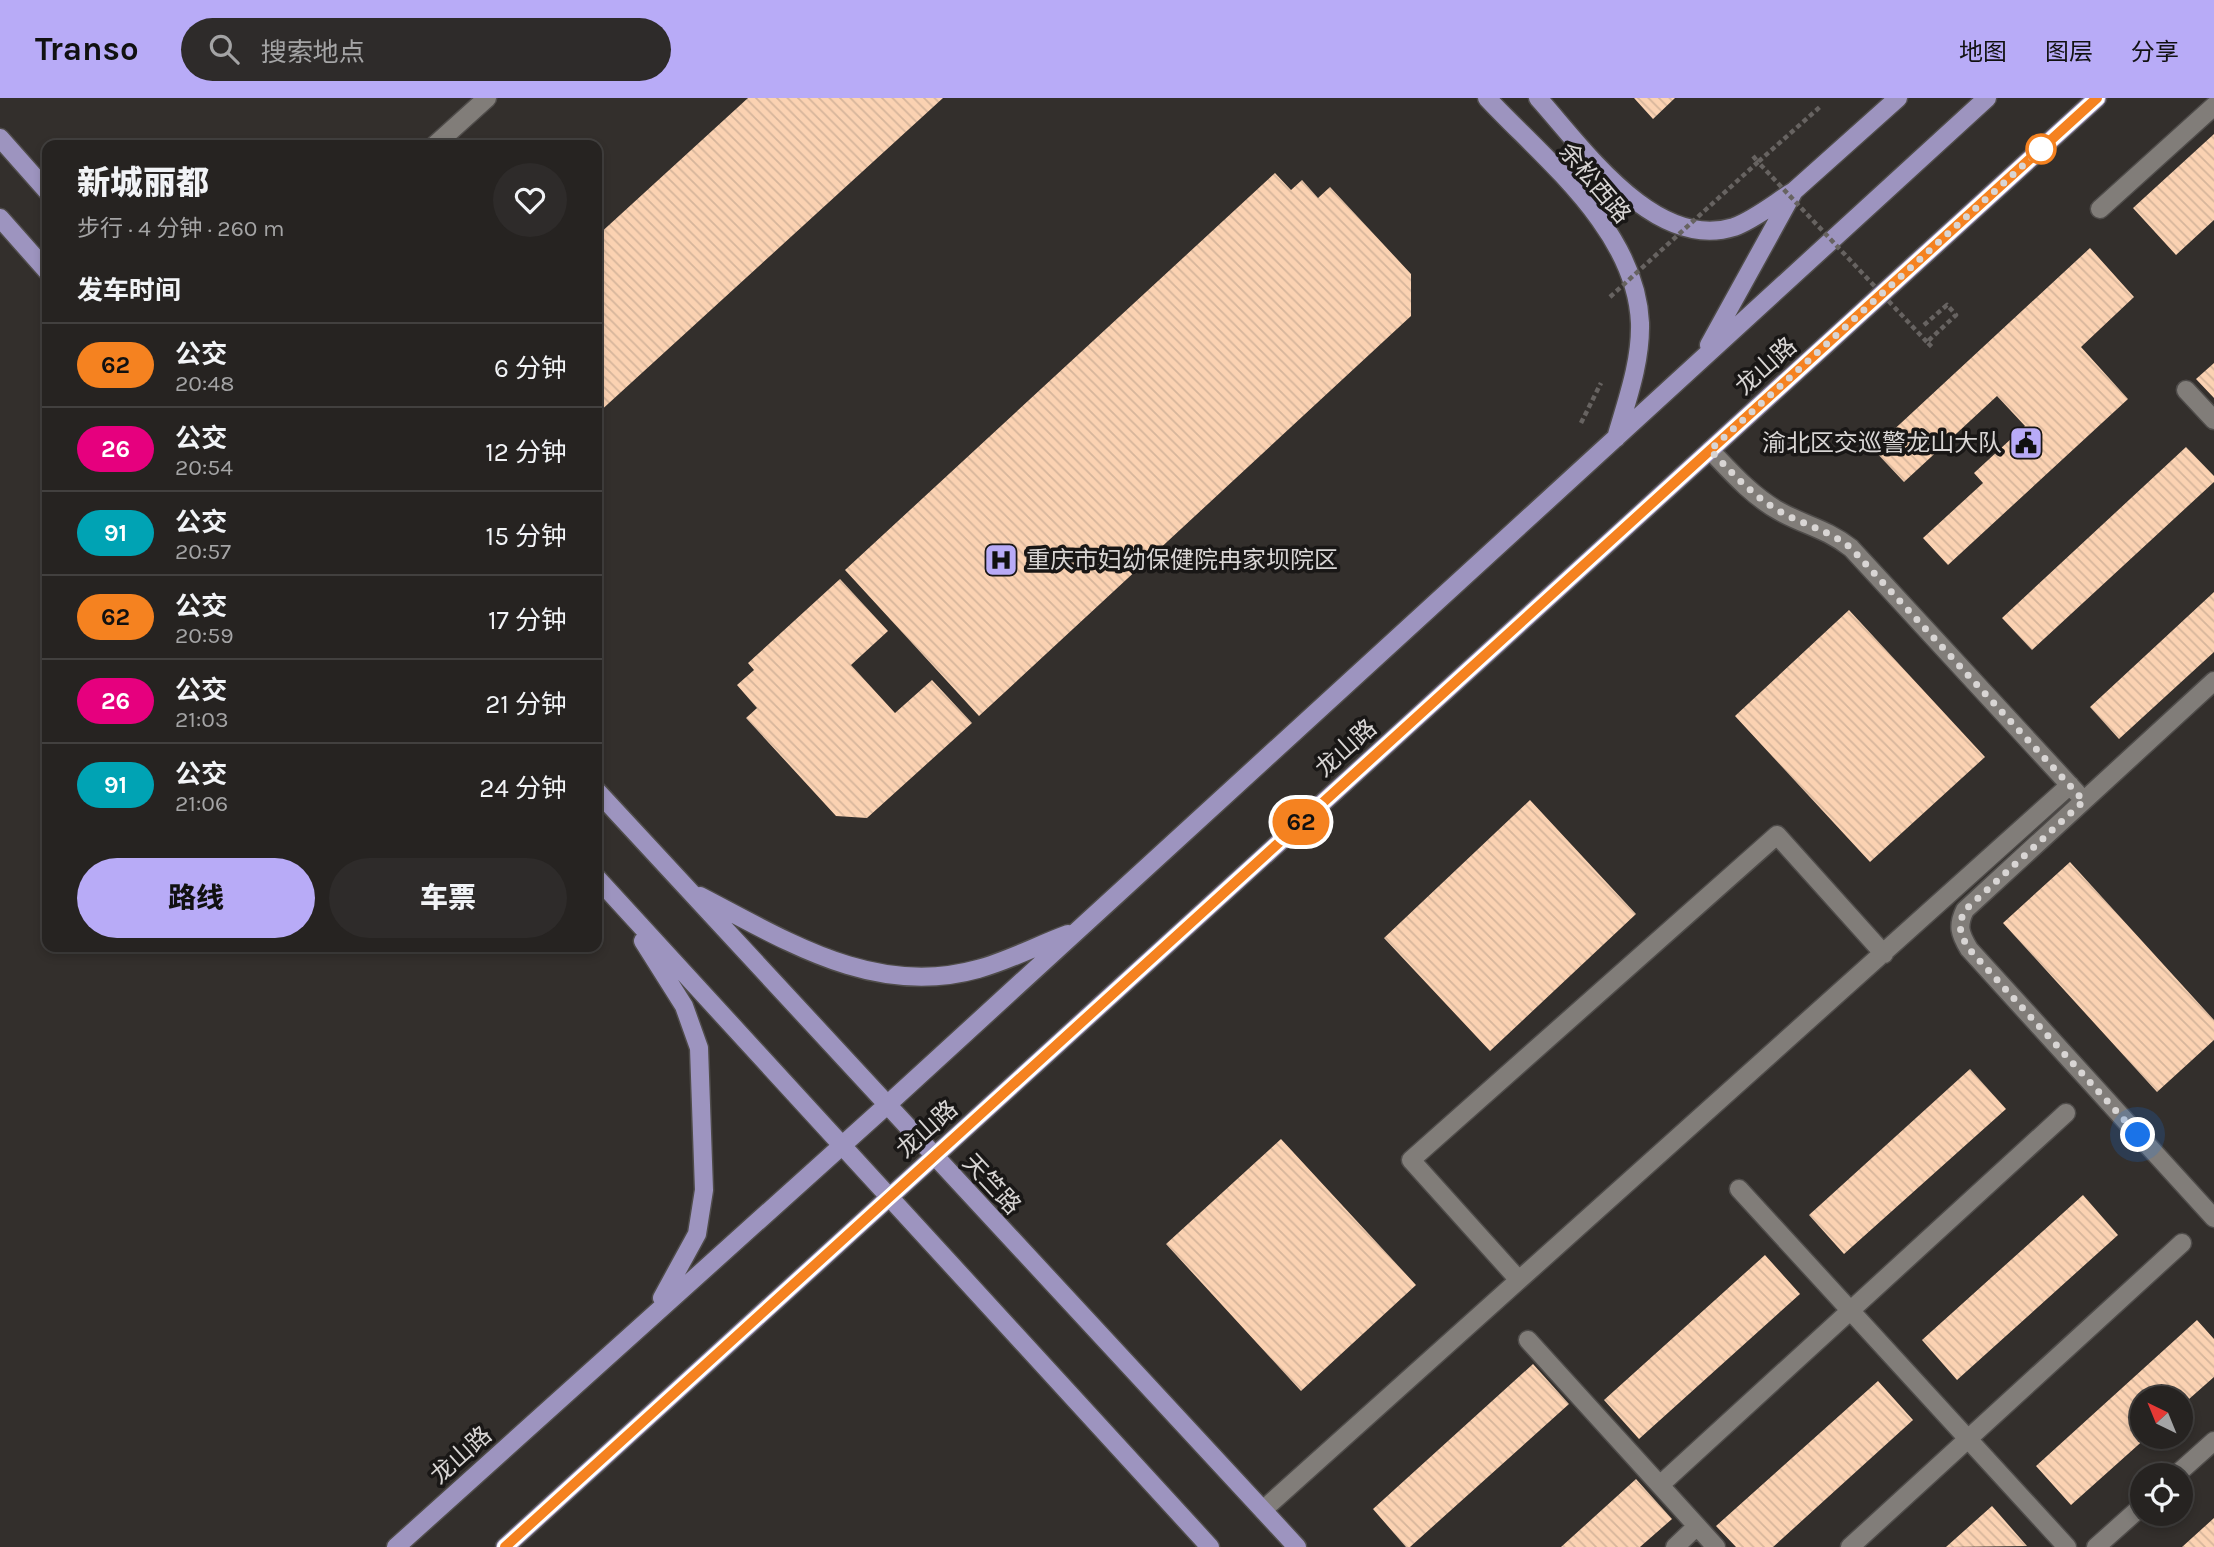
<!DOCTYPE html>
<html lang="zh">
<meta charset="utf-8">
<style>
body{margin:0;font-family:Karla,"Noto Sans SC",sans-serif;background:#2e2b2a;color:#f1f3f6;height:100vh;display:flex;flex-direction:column;font-size:26px;white-space:nowrap}
*{box-sizing:border-box;margin:0}
p{font-size:23px;color:#a4a4a5}
.icon{flex:none;width:38px;height:38px;fill:none;stroke:currentColor;stroke-width:2;stroke-linecap:round;stroke-linejoin:round}
.map{position:relative;flex:1;overflow:hidden}
.sheet{position:absolute;left:42px;top:42px;width:560px;height:812px;display:flex;flex-direction:column;background:#262321;border-radius:14px;box-shadow:0 4px 10px #0003,0 0 0 2px #42403f}
.sheet>*{flex:none}
.badge{padding:0 14px;border-radius:23px;font-size:24px;line-height:46px}
.needle{width:46px;rotate:317deg}
.buttons{position:absolute;left:2130px;top:1288px;display:grid;gap:14px}
.buttons a{display:grid;place-items:center;width:63px;height:63px;border-radius:50%;background:#262321;box-shadow:0 4px 10px #0003,0 0 0 2px #42403f;font-size:35px}
.you{position:absolute;width:35px;height:35px;margin:-18px;border:5px solid #fff;border-radius:50%;background:#1a73e8;box-shadow:0 0 0 10px #1a73e833}
.map>.badge{position:absolute;translate:-50% -50%;box-shadow:0 0 0 4px #fff}
h2{padding:0 35px;font-size:26px;line-height:63px}
.round{display:grid;place-items:center;flex:none;width:74px;height:74px;border-radius:37px;background:#2e2b2a}
.head{display:flex;align-items:center;justify-content:space-between;height:119px;padding:0 35px}
h1{font-size:33px;font-weight:800;line-height:52px}
.primary-button{display:flex;gap:14px;margin-top:auto;padding:14px 35px}
.primary-button a{flex:1;height:80px;border-radius:42px;background:#b8abf7;color:#111;font-size:28px;font-weight:800;line-height:80px;text-align:center}
.primary-button a+a{background:#2e2b2a;color:#f1f3f6}
ul{padding:0;list-style:none}
li{display:flex;align-items:center;gap:21px;height:84px;padding:0 35px;border-top:2px solid #42403f}
li div{flex:1}
li b{display:block;font-size:26px}
li em{font-style:normal}
li .badge{min-width:77px;font-weight:700;text-align:center}
header{display:flex;align-items:center;gap:42px;box-sizing:border-box;height:98px;padding:0 35px;background:#b8abf7;color:#111}
header strong{font-size:33px}
nav{display:flex;gap:38px;margin-inline-start:auto;font-size:24px}
.search{width:490px;height:63px;background:#2e2b2a;display:flex;align-items:center;gap:18px;box-sizing:border-box;padding:0 24px;border-radius:38px;color:#a4a4a5;font-size:26px}
.map>svg:first-child{display:block}
.building{fill:url(#building-back-hatch)}
.lines{fill:none;stroke-linecap:round;stroke-linejoin:round}
.minor-casing{stroke:#4f4c4a;stroke-width:21}
.major-casing{stroke:#4f4c4a;stroke-width:21}
.path{stroke:#676361;stroke-width:4.5;stroke-dasharray:5 3.5;stroke-linecap:butt}
.minor{stroke:#817d79;stroke-width:18}
.major{stroke:#9d94bf;stroke-width:18}
.path-bridge{stroke:#676361;stroke-width:4.5;stroke-dasharray:5 3.5;stroke-linecap:butt}
.line-casing{stroke:#fff;stroke-width:16}
.line{stroke:#f58220;stroke-width:10}
.walk{stroke:#d8d5d4;stroke-width:7;stroke-dasharray:0 12.6}
.stop-dot{fill:#fff;stroke:#f58220;stroke-width:3.5}
.labels{text-anchor:middle;stroke-width:7;stroke-linejoin:round;paint-order:stroke}
.street-label{font-size:24px;fill:#d8d5d4;stroke:#191716}
.poi-label{font-size:24px;fill:#d8d5d4;stroke:#191716;text-anchor:end}
</style>
<header>
<strong>Transo</strong>
<div class="search"><svg class="icon" aria-label="search" viewBox="0 0 24 24"><circle cx="10" cy="10" r="6"/><path d="M15 15l6 6"/></svg>搜索地点</div>
<nav><a>地图</a><a>图层</a><a>分享</a></nav>
</header>
<div class="map">
<svg width="2214" height="1449" viewBox="0 0 2214 1449">
<defs>
<pattern id="building-back-hatch" width="6" height="6" patternUnits="userSpaceOnUse" patternTransform="scale(1.75)"><rect width="6" height="6" fill="#fbd2b2"/><path d="M-1 5l2 2M0 0l6 6M5-1l2 2" fill="none" stroke="#d6b59b"/></pattern>
</defs>
<rect width="100%" height="100%" fill="#332f2c"/>
<path class="building" d="M748,0h195l-346,316v-178z
M1634,0h41l-22,21z
M2214,36v86l-38,35 -43,-47z
M1275,75l16,17 11,-10 16,18 12,-11 81,87v42l-432,400 -134,-146z
M2090,150l44,49 -53,50 47,52 -180,166 -25,-27 60,-55 -9,-10 51,-47 -28,-30 -93,86 -31,-33z
M2214,265v35l-18,-19z
M2186,349l28,29v6l-182,168 -30,-32z
M840,481l48,52 -37,34 44,48 37,-33 40,43 -105,95 -31,-2 -90,-98 11,-10 -20,-23 17,-15 -6,-7z
M2214,494v60l-95,87 -29,-32z
M1849,512l136,147 -115,105 -135,-146z
M1530,702l106,114 -146,137 -106,-113z
M2070,764l144,158v20l-57,52 -154,-169z
M1970,971l36,40 -162,145 -35,-39z
M1281,1041l135,146 -115,106 -135,-147z
M2083,1097l35,40 -161,145 -35,-40z
M1765,1157l35,39 -161,145 -35,-39z
M2197,1222l17,19v38l-34,30v-9h-38v39h5l-76,68 -35,-39z
M1533,1266l36,40 -159,143h-4l-33,-38z
M1878,1283l35,39 -140,127h-37l-20,-21z
M1636,1381l36,40 -32,28h-79z
M1992,1408l35,40 -81,1z
M2214,1420v29h-32z"/>
<g class="lines">
<defs>
<path id="minor" d="M435,47l52,-47
M2100,111l114,-103
M2186,292l28,30
M1710,352c21,22 42,46 69,61 27,15 46,17 72,37l226,245
M2214,583l-249,229c-8,16 -5,24 4,39l245,269
M1739,1091l328,358
M1518,1181l-107,-119 366,-325 107,119
M1528,1242l188,207
M2176,1377l38,-34
M1660,1387l406,-372
M1263,1412l807,-725
M1675,1449l22,-21
M1850,1449l332,-304
M2096,1449l46,-41"/>
<path id="major" d="M1487,0c58,62 149,132 153,225 1,39 -13,77 -24,115
M1538,0c45,50 117,154 196,129 20,-7 42,-25 60,-36
M0,40l47,53
M0,120l47,53
M1709,247l85,-154 104,-93
M597,693l700,756
M597,780l613,669
M700,798c87,45 175,102 278,73 30,-8 60,-24 90,-35
M643,843l41,65 15,42 5,142 -7,44 -35,64
M396,1449l491,-442 1100,-1007
M505,1449l1592,-1449"/>
</defs>
<use href="#minor" class="minor-casing"/>
<use href="#major" class="major-casing"/>
<path class="path" d="M1753,58l5,6 63,-56
M1924,227l23,-20 9,10 -29,27 6,6
M1581,325l20,-40"/>
<use href="#minor" class="minor"/>
<use href="#major" class="major"/>
<path class="path-bridge" d="M1610,199l148,-135 169,180"/>
</g>
<g class="lines">
<defs>
<path id="line" d="M505,1449l1592,-1449"/>
</defs>
<use href="#line" class="line-casing"/>
<use href="#line" class="line"/>
<path class="walk" d="M2041,51l-331,301c21,22 42,45 69,61 26,15 46,17 72,37l233,253 -119,109c-8,16 -5,24 4,39l169,186"/>
</g>
<defs>
<symbol id="civic-square" viewBox="-11 -11 22 22"><rect x="-9" y="-9" width="18" height="18" rx="4" fill="#b8abf7" stroke="#191716"/><path d="M-.6-6.5H3V-4.5H.6V-3L4-1V1h2V6H-6V1h2V-1L-.6-3ZM-1.2 2.5V6h2.4V2.5Z" fill="#111"/></symbol>
<symbol id="hospital-square" viewBox="-11 -11 22 22"><rect x="-9" y="-9" width="18" height="18" rx="4" fill="#b8abf7" stroke="#191716"/><path d="M-5-5h3v3.5h4V-5h3V5h-3V1.5h-4V5h-3Z" fill="#111"/></symbol>
</defs>
<g fill-rule="evenodd">
<use href="#civic-square" x="2007" y="326" width="38" height="38"/>
<use href="#hospital-square" x="982" y="443" width="38" height="38"/>
</g>
<circle class="stop-dot" cx="2041" cy="51" r="14"/>
<g class="labels">
<g class="street-label">
<text transform="translate(1595 85) rotate(50)" y="8">余松西路</text>
<text transform="translate(1766 268) rotate(-42)" y="8">龙山路</text>
<text transform="translate(1346 650) rotate(-42)" y="8">龙山路</text>
<text transform="translate(927 1031) rotate(-42)" y="8">龙山路</text>
<text transform="translate(992 1086) rotate(47)" y="8">天竺路</text>
<text transform="translate(461 1357) rotate(-42)" y="8">龙山路</text>
</g>
<g class="poi-label">
<text x="2002" y="353">渝北区交巡警龙山大队</text>
<text x="1026" y="470" text-anchor="start">重庆市妇幼保健院冉家坝院区</text>
</g>
</g>
</svg>
<div class="buttons">
<a><svg class="needle" viewBox="-14 -14 28 28"><path d="M0-13l5 13h-10z" fill="#e53935"/><path d="M0 13l5-13h-10z" fill="#a4a4a5"/></svg></a>
<a><svg class="icon" aria-label="locate" viewBox="0 0 24 24"><circle cx="12" cy="12" r="6"/><path d="M12 2v4M12 18v4M2 12h4M18 12h4"/></svg></a>
</div>
<div class="you" style="left:2138px;top:1037px"></div>
<b class="badge" style="left:1301px;top:724px;background:#f58220;color:#111">62</b>
<section class="sheet">
<div class="head"><div><h1>新城丽都</h1><p>步行 · 4 分钟 · 260 m</p></div><a class="round"><svg class="icon" aria-label="heart" viewBox="0 0 24 24"><path d="M12 20l-8-8c-3-5 5-10 8-4 3-6 11-1 8 4z"/></svg></a></div>
<h2>发车时间</h2>
<ul>
<li><span class="badge" style="background:#f58220;color:#111">62</span><div><b>公交</b><p>20:48</p></div><em>6 分钟</em></li>
<li><span class="badge" style="background:#e6007e;color:#fff">26</span><div><b>公交</b><p>20:54</p></div><em>12 分钟</em></li>
<li><span class="badge" style="background:#00a3b4;color:#fff">91</span><div><b>公交</b><p>20:57</p></div><em>15 分钟</em></li>
<li><span class="badge" style="background:#f58220;color:#111">62</span><div><b>公交</b><p>20:59</p></div><em>17 分钟</em></li>
<li><span class="badge" style="background:#e6007e;color:#fff">26</span><div><b>公交</b><p>21:03</p></div><em>21 分钟</em></li>
<li><span class="badge" style="background:#00a3b4;color:#fff">91</span><div><b>公交</b><p>21:06</p></div><em>24 分钟</em></li>
</ul>
<div class="primary-button"><a>路线</a><a>车票</a></div>
</section>
</div>
